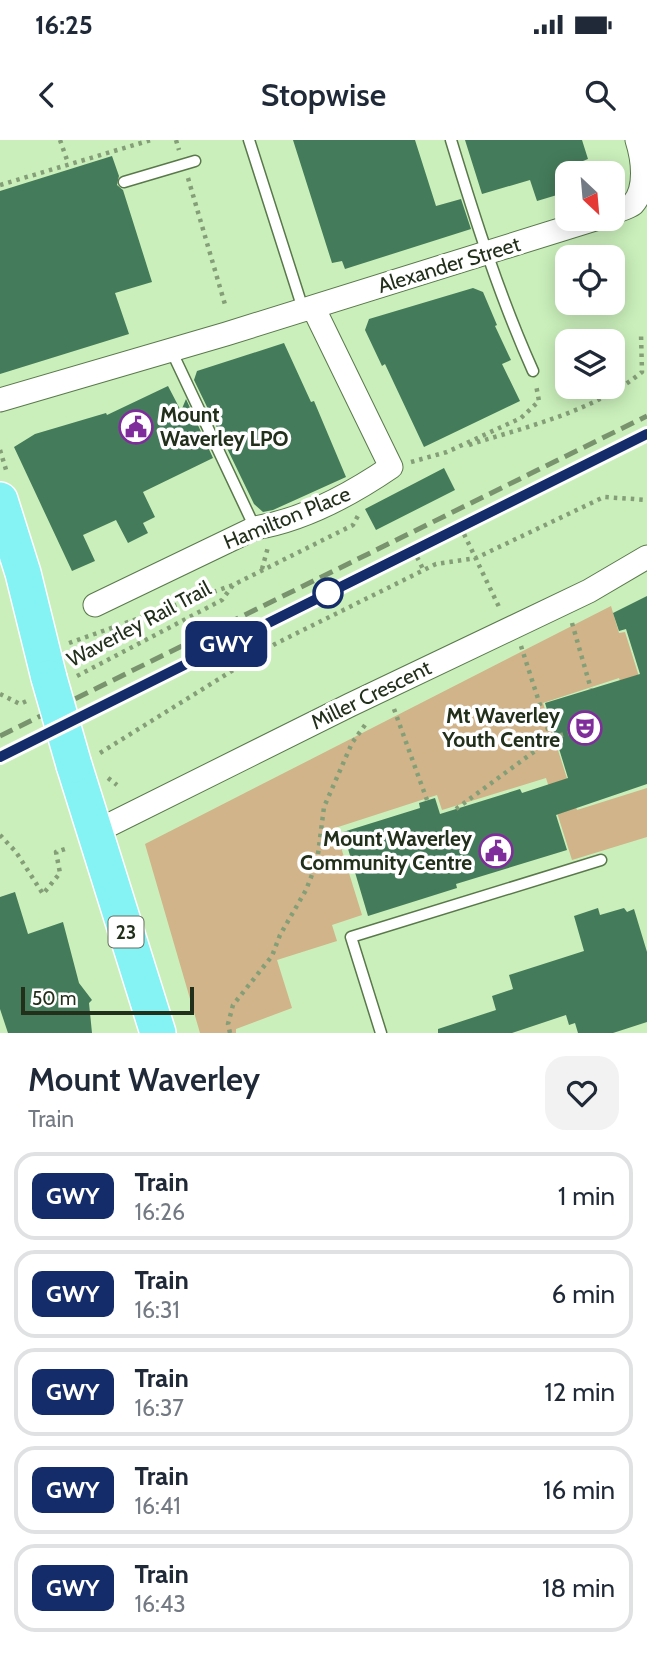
<!DOCTYPE html>
<style>
body{margin:0;font-family:Cabin,sans-serif;background:#f2f2f3;color:#1f2937;height:100vh;display:flex;flex-direction:column;font-size:26px;white-space:nowrap}
*{box-sizing:border-box;margin:0}
p{font-size:23px;color:#747a83}
.icon{flex:none;width:38px;height:38px;fill:none;stroke:currentColor;stroke-width:2;stroke-linecap:round;stroke-linejoin:round}
.map{position:relative;height:893px;overflow:hidden}
.sheet{display:flex;flex-direction:column;background:#fff;flex:1}
.sheet>*{flex:none}
.badge{padding:0 14px;border-radius:10px;font-size:24px;line-height:46px}
.needle{width:46px;rotate:154deg}
.controls{position:absolute;left:555px;top:21px;display:grid;gap:14px}
.controls a{display:grid;place-items:center;width:70px;height:70px;border-radius:14px;background:#fff;box-shadow:0 4px 18px #0003;font-size:35px}
.scale{position:absolute;left:21px;bottom:18px;width:173px;box-sizing:border-box;padding-left:7px;border:4px solid #222f1b;border-top:0;font-size:19px;line-height:24px;white-space:nowrap;color:#222f1b;-webkit-text-stroke:5px #fff;paint-order:stroke}
.map>.badge{position:absolute;translate:-50% -50%;box-shadow:0 0 0 4px #fff}
.round{display:grid;place-items:center;flex:none;width:74px;height:74px;border-radius:21px;background:#f2f2f3}
.headline{display:flex;align-items:center;justify-content:space-between;height:119px;padding:0 28px}
h1{font-size:33px;font-weight:600;line-height:52px}
ul{padding:0;list-style:none}
li{display:flex;align-items:center;gap:21px;height:88px;margin:0 14px 10px;padding:0 14px;border:4px solid #e0e1e3;border-radius:21px}
li div{flex:1}
li b{display:block;font-size:26px}
li em{font-style:normal}
li .badge{min-width:77px;font-weight:700;text-align:center}
.status{display:flex;justify-content:space-between;align-items:center;height:49px;padding:0 35px;background:#fff;direction:ltr}
.status svg{height:19px;fill:currentColor}
header{display:flex;justify-content:space-between;align-items:center;height:91px;padding:0 28px;background:#fff;font-size:32px;font-weight:600}
.map>svg:first-child{display:block}
.green{fill:#d1b489}
.building{fill:#447b5a}
.lines{fill:none;stroke-linecap:round;stroke-linejoin:round}
.service-casing{stroke:#59794b;stroke-width:13}
.minor-casing{stroke:#59794b;stroke-width:25}
.primary-casing{stroke:#fff;stroke-width:38}
.path{stroke:#849f78;stroke-width:4.5;stroke-dasharray:3.5 5;stroke-linecap:butt}
.service{stroke:#fff;stroke-width:10}
.minor{stroke:#fff;stroke-width:23}
.primary{stroke:#85f2f4;stroke-width:35}
.rail{stroke:#7a936f;stroke-width:5;stroke-dasharray:14 7;stroke-linecap:butt}
.primary-bridge-casing{stroke:#fff;stroke-width:38;stroke-linecap:butt}
.primary-bridge{stroke:#85f2f4;stroke-width:35}
.line-casing{stroke:#fff;stroke-width:16}
.line{stroke:#152c6b;stroke-width:10}
.stop-dot{fill:#fff;stroke:#152c6b;stroke-width:3.5}
.labels{text-anchor:middle;stroke-width:7;stroke-linejoin:round;paint-order:stroke}
.shield{fill:#fff;stroke:#646d5f;stroke-width:2}
.shield-label{font-size:19px;font-weight:bold;fill:#222f1b}
.street-label{font-size:21px;fill:#222f1b;stroke:#fff}
.poi-label{font-size:21px;font-weight:bold;fill:#222f1b;stroke:#fff;text-anchor:end}
</style>
<div class="status"><b>16:25</b><svg viewBox="0 0 49 12"><path d="M0 12V9h3v3zM5 12V6h3v6zM10 12V3h3v9zM15 12V0h3v12zM26 1h20v11H26zM47 4h2v5h-2z"/></svg></div>
<header><svg class="icon" aria-label="back" viewBox="0 0 24 24"><path d="M15 5l-7 7 7 7"/></svg>Stopwise<svg class="icon" aria-label="search" viewBox="0 0 24 24"><circle cx="10" cy="10" r="6"/><path d="M15 15l6 6"/></svg></header>
<div class="map">
<svg width="647" height="893" viewBox="0 0 647 893">
<rect width="100%" height="100%" fill="#caefbb"/>
<path class="green" d="M611,466l8,27 6,-1 22,70 -16,15 -12,-39 -76,25 34,107 70,-22v49l-75,23 -26,-82 -104,32 -5,-15 -102,33 27,87 -30,10 5,16 -60,19 15,48 -56,21v4h-36l-55,-189z"/>
<path class="building" d="M293,0h122l21,66 25,-7 10,30 -126,40 -3,-8 -10,2z
M465,0h117l6,19 -10,4 3,10h-14v19l-30,9 -7,-21 -48,14z
M112,16l7,20 -2,9 6,5 29,92 -37,11 14,41 -129,40v-183z
M473,148l10,4 14,33 -2,1 16,34 -9,4 18,37 -96,46 -39,-83 -3,2 -17,-36 4,-11z
M284,203l27,59 3,-1 32,76 -73,33 -10,2 -9,-8 -60,-124 3,-9z
M168,246l13,25 5,-12 27,59 -70,34 12,25 -12,6 5,10 -20,10 -12,-23 -33,15 12,26 -23,10 -58,-124 21,-13 71,-21 1,2z
M444,328l11,22 -79,40 -11,-21z
M647,456v188l-91,31 11,35 -111,34 1,4 -89,28 -25,-84 77,-24 -1,-5 16,-5 5,16 80,-25 2,4 46,-15 -23,-75 95,-29 -14,-45 -7,2 -6,-18z
M15,752l13,42 35,-12 16,61 13,17 -3,3 3,30h-84l-8,-24v-112z
M598,768l2,7 24,-7 3,4 7,-3 13,43v70l-34,11h-35l-3,-10 -6,2 -3,-10 -54,18h-74v-4l58,-19 -4,-14 21,-7 -4,-14 75,-24 -10,-35z"/>
<g class="lines">
<defs>
<path id="service" d="M249,0l54,169
M451,0c24,79 48,155 82,231
M124,42l71,-21
M171,210l84,178
M381,893l-30,-96 250,-77"/>
<path id="minor" d="M612,73c6,-3 16,-5 21,-9 14,-16 10,-45 4,-64
M0,260l226,-66 369,-115
M95,465l160,-77c49,-8 95,-33 136,-61l-78,-160
M95,692l255,-127 239,-114 58,-34"/>
<path id="primary" d="M0,360l23,73 26,105
M74,625l84,268"/>
</defs>
<use href="#service" class="service-casing"/>
<use href="#minor" class="minor-casing"/>
<use href="#primary" class="primary-casing"/>
<path class="path" d="M60,0l8,23
M176,0l3,10
M188,38l38,130
M0,45l151,-45
M469,305c59,-19 124,-33 173,-73l-1,-38
M0,310l7,23
M411,322l36,-10 74,-34 18,-17 -3,-16
M464,394l36,75
M417,417l7,14
M262,429l6,-22
M572,483l19,66
M69,503l164,-58
M521,506l30,93
M77,536l145,-76 11,-15 120,-60 7,-13
M0,554l20,10 9,-4
M394,569l33,91
M100,613l175,-109 161,-80 40,-6 128,-61 43,3
M108,638l9,7
M456,669l98,-72 22,-6
M0,695l16,17 27,42 17,-21 -4,-21 12,-4
M230,893l-2,-9 5,-19 39,-49 8,-21 26,-45 11,-28 7,-55 28,-64 13,-18"/>
<use href="#service" class="service"/>
<use href="#minor" class="minor"/>
<use href="#primary" class="primary"/>
<path class="rail" d="M0,596l647,-320
M0,617l647,-323"/>
<defs>
<path id="primary-bridge" d="M49,538l25,87"/>
</defs>
<use href="#primary-bridge" class="primary-bridge-casing"/>
<use href="#primary-bridge" class="primary-bridge"/>
</g>
<g class="lines">
<defs>
<path id="line" d="M0,617l647,-323"/>
</defs>
<use href="#line" class="line-casing"/>
<use href="#line" class="line"/>
</g>
<defs>
<symbol id="civic-ring" viewBox="-11 -11 22 22"><circle r="9.5" fill="#fff" stroke="#802d9c" stroke-width="1.5"/><path d="M-.6-6.5H3V-4.5H.6V-3L4-1V1h2V6H-6V1h2V-1L-.6-3ZM-1.2 2.5V6h2.4V2.5Z" fill="#802d9c"/></symbol>
<symbol id="theatre-ring" viewBox="-11 -11 22 22"><circle r="9.5" fill="#fff" stroke="#802d9c" stroke-width="1.5"/><path d="M-5-5.5Q0-4 5-5.5V0Q5 5 0 6Q-5 5-5 0ZM-3.3-2.5H-1v1.5H-3.3ZM1-2.5H3.3v1.5H1ZM-2.8 1Q0 5.5 2.8 1Z" fill="#802d9c"/></symbol>
</defs>
<g fill-rule="evenodd">
<use href="#civic-ring" x="117" y="268" width="38" height="38"/>
<use href="#theatre-ring" x="566" y="569" width="38" height="38"/>
<use href="#civic-ring" x="477" y="692" width="38" height="38"/>
</g>
<circle class="stop-dot" cx="328" cy="453" r="14"/>
<g class="labels">
<rect class="shield" x="108.5" y="776.5" width="35" height="31" rx="5"/>
<g class="shield-label">
<text x="126" y="799">23</text>
</g>
<g class="street-label">
<text transform="translate(449 125) rotate(-17)" y="7">Alexander Street</text>
<text transform="translate(287 378) rotate(-22)" y="7">Hamilton Place</text>
<text transform="translate(139 484) rotate(-28)" y="7">Waverley Rail Trail</text>
<text transform="translate(371 555) rotate(-26)" y="7">Miller Crescent</text>
</g>
<g class="poi-label">
<text x="160" y="282" text-anchor="start">Mount<tspan x="160" dy="24">Waverley LPO</tspan></text>
<text x="560" y="583">Mt Waverley<tspan x="560" dy="24">Youth Centre</tspan></text>
<text x="472" y="706">Mount Waverley<tspan x="472" dy="24">Community Centre</tspan></text>
</g>
</g>
</svg>
<div class="controls">
<a><svg class="needle" viewBox="-14 -14 28 28"><path d="M0-13l5 13h-10z" fill="#e53935"/><path d="M0 13l5-13h-10z" fill="#747a83"/></svg></a>
<a><svg class="icon" aria-label="locate" viewBox="0 0 24 24"><circle cx="12" cy="12" r="6"/><path d="M12 2v4M12 18v4M2 12h4M18 12h4"/></svg></a>
<a><svg class="icon" aria-label="layers" viewBox="0 0 24 24"><path d="M12 4l9 5-9 5-9-5zM3 14l9 5 9-5"/></svg></a>
</div>
<div class="scale">50 m</div>
<b class="badge" style="left:226px;top:504px;background:#152c6b;color:#fff">GWY</b>
</div>
<section class="sheet">
<div class="headline"><div><h1>Mount Waverley</h1><p>Train</p></div><a class="round"><svg class="icon" aria-label="heart" viewBox="0 0 24 24"><path d="M12 20l-8-8c-3-5 5-10 8-4 3-6 11-1 8 4z"/></svg></a></div>
<ul>
<li><span class="badge" style="background:#152c6b;color:#fff">GWY</span><div><b>Train</b><p>16:26</p></div><em>1 min</em></li>
<li><span class="badge" style="background:#152c6b;color:#fff">GWY</span><div><b>Train</b><p>16:31</p></div><em>6 min</em></li>
<li><span class="badge" style="background:#152c6b;color:#fff">GWY</span><div><b>Train</b><p>16:37</p></div><em>12 min</em></li>
<li><span class="badge" style="background:#152c6b;color:#fff">GWY</span><div><b>Train</b><p>16:41</p></div><em>16 min</em></li>
<li><span class="badge" style="background:#152c6b;color:#fff">GWY</span><div><b>Train</b><p>16:43</p></div><em>18 min</em></li>
</ul>
</section>
